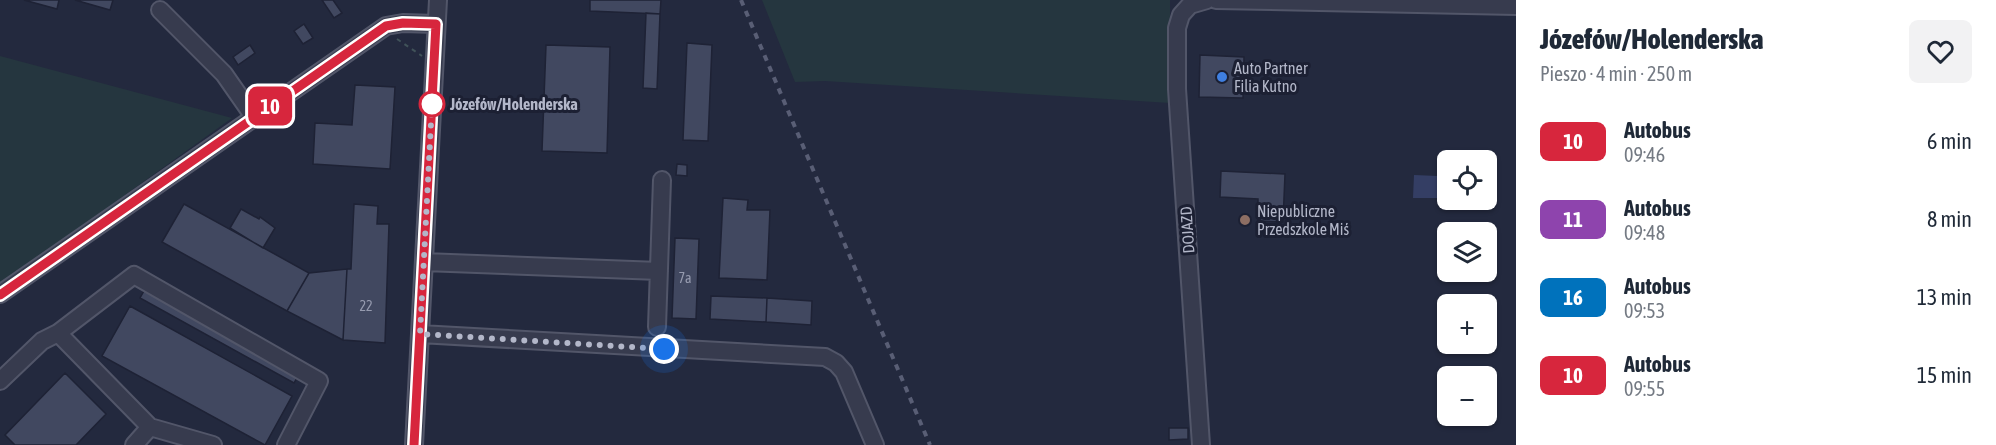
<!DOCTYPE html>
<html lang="pl">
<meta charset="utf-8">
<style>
body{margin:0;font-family:"Asap Condensed",sans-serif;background:#f2f2f3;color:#1f2937;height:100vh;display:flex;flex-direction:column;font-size:22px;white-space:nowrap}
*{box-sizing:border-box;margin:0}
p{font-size:20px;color:#747a83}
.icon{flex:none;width:33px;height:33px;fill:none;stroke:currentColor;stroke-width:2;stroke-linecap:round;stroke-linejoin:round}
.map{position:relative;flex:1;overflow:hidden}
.side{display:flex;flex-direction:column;background:#fff;width:480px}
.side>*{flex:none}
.badge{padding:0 12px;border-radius:9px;font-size:21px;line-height:39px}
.buttons{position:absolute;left:1437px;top:150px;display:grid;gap:12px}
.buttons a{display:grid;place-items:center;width:60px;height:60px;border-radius:9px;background:#fff;box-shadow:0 2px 4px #0004;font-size:30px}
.you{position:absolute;width:30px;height:30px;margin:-15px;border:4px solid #fff;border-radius:50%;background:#1a73e8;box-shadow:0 0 0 9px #1a73e833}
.map>.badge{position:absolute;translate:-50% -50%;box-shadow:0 0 0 3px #fff}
.round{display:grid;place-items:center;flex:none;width:63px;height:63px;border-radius:9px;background:#f2f2f3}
.summary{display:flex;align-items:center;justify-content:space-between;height:102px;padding:0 24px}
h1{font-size:28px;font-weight:800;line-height:45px}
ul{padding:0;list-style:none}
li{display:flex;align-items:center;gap:18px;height:78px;padding:0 24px}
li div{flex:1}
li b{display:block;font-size:22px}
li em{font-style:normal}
li .badge{min-width:66px;font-weight:700;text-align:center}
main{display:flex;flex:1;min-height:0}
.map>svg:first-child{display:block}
.green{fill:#25363f}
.water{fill:#343e64}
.building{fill:#414860;stroke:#1e2235;stroke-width:1.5}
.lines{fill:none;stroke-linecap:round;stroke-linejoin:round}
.minor-casing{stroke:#525669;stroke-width:20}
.path{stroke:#405259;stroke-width:2;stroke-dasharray:4.5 4.5;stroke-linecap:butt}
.minor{stroke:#373b4e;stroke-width:16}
.rail{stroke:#595e75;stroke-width:4;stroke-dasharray:6 6;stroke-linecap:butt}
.line-casing{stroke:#fff;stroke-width:14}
.line{stroke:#d7263d;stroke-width:9}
.walk{stroke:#b3b7c9;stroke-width:6;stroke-dasharray:0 10.8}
.shop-dot{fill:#3f7fe0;stroke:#1c2033;stroke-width:2}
.stop-dot{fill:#fff;stroke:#d7263d;stroke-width:3}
.education-dot{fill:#8d6e63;stroke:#1c2033;stroke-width:2}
.labels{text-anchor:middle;stroke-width:6;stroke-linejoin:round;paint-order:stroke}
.number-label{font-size:14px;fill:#969baf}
.poi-label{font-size:16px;fill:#b3b7c9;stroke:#1c2033;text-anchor:start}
.stop-label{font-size:16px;font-weight:bold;fill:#b3b7c9;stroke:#1c2033;text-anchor:start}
.street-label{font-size:16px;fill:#b3b7c9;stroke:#1c2033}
</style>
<main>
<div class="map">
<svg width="1516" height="445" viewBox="0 0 1516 445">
<rect width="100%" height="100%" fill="#23293e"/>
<path class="green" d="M762,0h408v103l-345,-22 -30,1z
M0,56l232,62 -232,167z"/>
<path class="water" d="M1414,175l24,1 -1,22h-24z"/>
<path class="building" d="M24,0h35l-2,9z
M75,0h38l-3,10z
M322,0h11l9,13 -8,5z
M590,0h71l-1,14 -70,-3z
M646,13l14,1 -3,75 -14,-1z
M304,24l9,14 -10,6 -9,-13z
M687,43l25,2 -4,96 -25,-1z
M250,45l5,8 -17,12 -5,-8z
M546,45l64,2 -3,106 -65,-2z
M1200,55l44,2 -1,41 -44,-1z
M355,85l40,2 -5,82 -77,-5 2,-41 37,2z
M677,164l10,1v11l-11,-1z
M1221,171l64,3 -2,48 -25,-1v-22l-38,-2z
M723,198l25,2 -1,10h23l-3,70 -48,-2z
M184,204l125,69 -22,38 -125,-69z
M354,204l24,2 -1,18h12l-4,119 -42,-3 4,-71h4z
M241,209l18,10 1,-2 15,11 -12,20 -33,-20z
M675,238l24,1 -3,80 -24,-1z
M347,269l-4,71 -56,-29 22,-38z
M149,282l154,85 -9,16 -154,-85z
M711,296l56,2 -1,24 -56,-3z
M767,298l45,3 -1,24 -45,-3z
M130,306l162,90 -27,49 -163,-89z
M65,373l41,41 -30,31h-61l-10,-10z
M1169,428h19v11l-19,1z"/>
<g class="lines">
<defs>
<path id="minor" d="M1216,0l300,6
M160,10l64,64 30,43
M424,262l235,9
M0,294l386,-268 17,-3 33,1
M657,327l5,-147
M58,333l76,-58 185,106 -33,64
M420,334l405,23 11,6 8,9 31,73
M0,381l42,-40 16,-8 92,94 -16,18
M150,427l63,18
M414,445l24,-445
M1201,445l-24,-356v-61l4,-13 9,-10 17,-5"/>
</defs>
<use href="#minor" class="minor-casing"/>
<path class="path" d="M397,39l25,17"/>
<use href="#minor" class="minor"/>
<path class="rail" d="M741,0l189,445"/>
</g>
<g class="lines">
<defs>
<path id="line" d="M0,295l386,-269 17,-3 33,1 -22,421"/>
</defs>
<use href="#line" class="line-casing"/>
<use href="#line" class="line"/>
<path class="walk" d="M432,104l-12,230 244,15"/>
</g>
<circle class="shop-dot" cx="1222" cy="77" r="6"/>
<circle class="stop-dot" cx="432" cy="104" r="12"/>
<circle class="education-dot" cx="1245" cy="220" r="6"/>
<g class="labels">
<g class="number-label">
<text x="685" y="283">7a</text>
<text x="366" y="311">22</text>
</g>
<g class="poi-label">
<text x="1234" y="74">Auto Partner<tspan x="1234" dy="18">Filia Kutno</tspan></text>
<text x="1257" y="217">Niepubliczne<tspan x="1257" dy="18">Przedszkole Miś</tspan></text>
</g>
<g class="stop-label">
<text x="450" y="110">Józefów/Holenderska</text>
</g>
<g class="street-label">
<text transform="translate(1187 230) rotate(-94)" y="6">DOJAZD</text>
</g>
</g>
</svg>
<div class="buttons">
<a><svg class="icon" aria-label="locate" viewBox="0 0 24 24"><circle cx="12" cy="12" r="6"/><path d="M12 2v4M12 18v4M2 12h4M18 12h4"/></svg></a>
<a><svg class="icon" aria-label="layers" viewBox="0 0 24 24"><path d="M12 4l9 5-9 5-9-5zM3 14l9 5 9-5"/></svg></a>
<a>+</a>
<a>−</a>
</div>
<div class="you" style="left:664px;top:349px"></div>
<b class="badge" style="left:270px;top:106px;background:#d7263d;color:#fff">10</b>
</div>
<section class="side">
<div class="summary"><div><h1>Józefów/Holenderska</h1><p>Pieszo · 4 min · 250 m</p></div><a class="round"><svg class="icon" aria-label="heart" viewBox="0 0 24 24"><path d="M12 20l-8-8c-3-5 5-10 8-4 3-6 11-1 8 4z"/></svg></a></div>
<ul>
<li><span class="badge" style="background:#d7263d;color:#fff">10</span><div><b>Autobus</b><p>09:46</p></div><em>6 min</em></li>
<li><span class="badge" style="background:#8e44ad;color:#fff">11</span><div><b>Autobus</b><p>09:48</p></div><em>8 min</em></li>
<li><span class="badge" style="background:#0072bc;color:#fff">16</span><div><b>Autobus</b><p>09:53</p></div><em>13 min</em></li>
<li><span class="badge" style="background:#d7263d;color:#fff">10</span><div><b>Autobus</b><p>09:55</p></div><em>15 min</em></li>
</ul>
</section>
</main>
